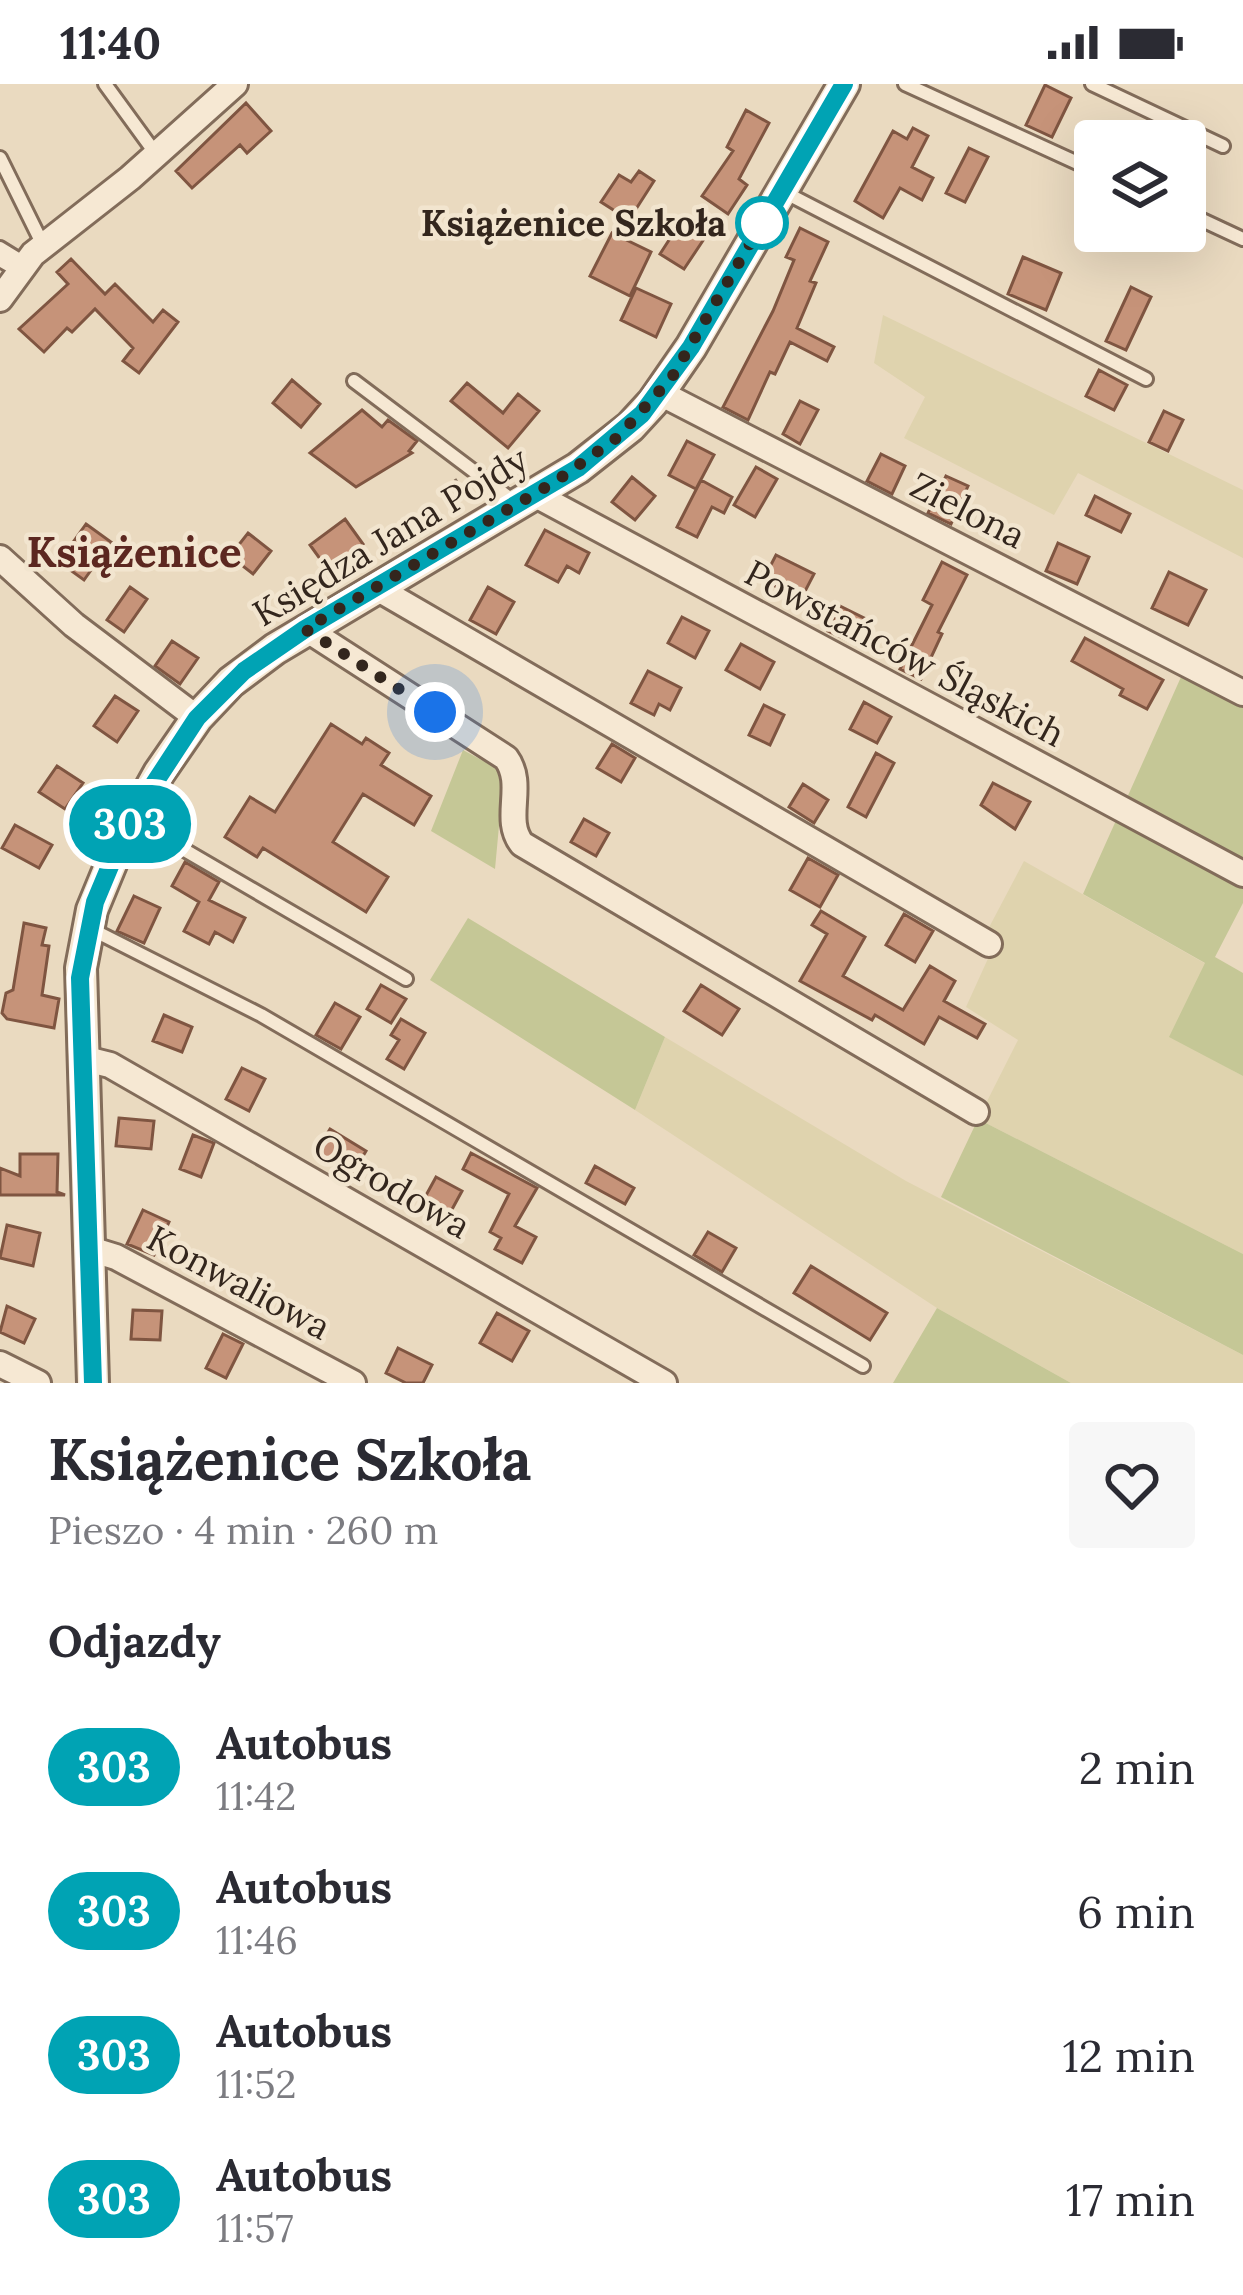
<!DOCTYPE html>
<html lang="pl">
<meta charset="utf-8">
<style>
body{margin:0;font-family:Lora,serif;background:#f7f7f7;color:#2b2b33;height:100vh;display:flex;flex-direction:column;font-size:45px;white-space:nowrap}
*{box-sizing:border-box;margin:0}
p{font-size:39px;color:#7c7c81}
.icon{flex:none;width:66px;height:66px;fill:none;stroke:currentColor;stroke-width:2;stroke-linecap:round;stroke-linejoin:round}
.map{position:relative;height:1299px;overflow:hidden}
.panel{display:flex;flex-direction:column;background:#fff;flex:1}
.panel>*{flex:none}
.badge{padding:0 24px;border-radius:39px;font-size:42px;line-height:78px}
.controls{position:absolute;left:1074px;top:36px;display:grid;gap:24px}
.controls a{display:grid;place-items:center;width:132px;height:132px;border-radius:12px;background:#fff;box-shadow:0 12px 48px #0002;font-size:60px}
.you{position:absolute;width:60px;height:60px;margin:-30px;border:9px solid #fff;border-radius:50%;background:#1a73e8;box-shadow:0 0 0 18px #1a73e833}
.map>.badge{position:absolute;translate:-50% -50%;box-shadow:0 0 0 6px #fff}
h2{padding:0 48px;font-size:45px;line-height:108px}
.round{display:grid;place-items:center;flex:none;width:126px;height:126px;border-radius:12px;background:#f7f7f7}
.overview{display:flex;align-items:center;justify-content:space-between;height:204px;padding:0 48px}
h1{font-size:57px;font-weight:700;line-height:90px}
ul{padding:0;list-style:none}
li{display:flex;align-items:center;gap:36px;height:144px;padding:0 48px}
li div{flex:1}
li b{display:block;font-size:45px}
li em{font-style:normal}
li .badge{min-width:132px;font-weight:700;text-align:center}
.status{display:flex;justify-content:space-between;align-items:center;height:84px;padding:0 60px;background:#fff;direction:ltr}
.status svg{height:33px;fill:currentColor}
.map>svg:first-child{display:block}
.farmland{fill:#dfd3ae}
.green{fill:#c5c796}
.building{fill:#c69379;stroke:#7f5541;stroke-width:3}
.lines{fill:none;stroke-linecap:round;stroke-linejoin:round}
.service-casing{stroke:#826c5a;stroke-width:18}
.minor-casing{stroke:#826c5a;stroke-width:30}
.tertiary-casing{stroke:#826c5a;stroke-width:36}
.path{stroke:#826c5a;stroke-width:3;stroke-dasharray:9 6;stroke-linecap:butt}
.service{stroke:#f6e8d3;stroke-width:12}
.minor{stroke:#f6e8d3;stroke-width:24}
.tertiary{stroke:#f6e8d3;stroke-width:30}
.line-casing{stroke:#fff;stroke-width:27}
.line{stroke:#00a3b4;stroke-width:18}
.walk{stroke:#33261d;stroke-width:12;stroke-dasharray:0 21.6}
.stop-dot{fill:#fff;stroke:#00a3b4;stroke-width:6}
.labels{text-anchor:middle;stroke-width:9;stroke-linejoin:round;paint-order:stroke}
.stop-label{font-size:36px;font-weight:bold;fill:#33261d;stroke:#f2e5cf;text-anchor:end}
.street-label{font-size:36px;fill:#33261d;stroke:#f2e5cf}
.quarter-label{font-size:42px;font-weight:bold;fill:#5c2720;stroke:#f2e5cf}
</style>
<div class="status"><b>11:40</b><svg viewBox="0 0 49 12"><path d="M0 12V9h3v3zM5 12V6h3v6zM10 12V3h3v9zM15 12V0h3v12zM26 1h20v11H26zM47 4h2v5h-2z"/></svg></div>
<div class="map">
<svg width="1243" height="1299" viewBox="0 0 1243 1299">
<rect width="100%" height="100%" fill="#eadac0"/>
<path class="farmland" d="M883,231l360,175v68l-165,-85 -24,42 -150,-77 21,-41 -51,-34z
M1024,777l182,103 -36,72 73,40v178l-265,-135 40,-79 -52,-33 30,-66 -11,-6z
M665,953l241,144 337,174v28h-172l-134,-75 -302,-198z"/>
<path class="green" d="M1181,593l62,31v153l-117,-61z
M463,666l41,22 -9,97 -64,-38z
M1118,732l125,66v21l-28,54 28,16v103l-74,-39 36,-74 -122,-69z
M468,834l197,119 -30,73 -205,-130z
M978,1035l265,135v101l-302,-158z
M937,1224l134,75h-178z"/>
<path class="building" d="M1045,1l26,13 -19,39 -26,-12z
M246,19l25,28 -24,22 -7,-8 -48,43 -16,-17z
M746,26l23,13 -30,56 8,6 -19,29 -26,-18 31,-45 -6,-4z
M913,44l15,8 -16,31 21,11 -11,22 -22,-12 -17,30 -28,-17 38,-70 14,8z
M969,64l19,9 -23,45 -19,-9z
M639,87l15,10 -25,39 -28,-18 18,-27 12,7z
M680,139l24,16 -20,30 -24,-15z
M800,144l28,14 -18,39 6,2 -19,45 37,19 -7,14 -37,-19 -15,32 -5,-2 -22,48 -25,-13 50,-96 21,-51 -8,-3z
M612,149l39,19 -21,44 -40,-20z
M1023,173l38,16 -15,37 -38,-16z
M71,175l34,35 10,-10 38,38 10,-12 15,12 -39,51 -16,-12 10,-13 -38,-39 -23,23 -5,-4 -23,24 -25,-23 49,-45 -11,-12z
M1131,203l20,10 -25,53 -20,-9z
M636,204l35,16 -15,33 -35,-17z
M1099,286l28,15 -13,25 -28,-14z
M292,296l28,24 -19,23 -28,-24z
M467,299l36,30 15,-19 21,17 -31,37 -57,-47z
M800,317l18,9 -18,34 -17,-10z
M362,326l20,17 6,-7 29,21 -8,10 3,2 -56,34 -46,-34z
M1164,327l19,9 -15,31 -19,-9z
M687,357l27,14 -18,34 -27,-14z
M881,370l24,12 -13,28 -25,-13z
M756,383l21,12 -22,38 -21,-12z
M946,392l22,10 -17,38 -23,-11z
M632,393l23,19 -20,24 -23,-18z
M701,396l31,17 -8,16 -12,-6 -15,30 -20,-10z
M1095,412l35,18 -9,18 -35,-17z
M345,435l18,25 -35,26 -18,-25z
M86,440l25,18 -27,38 -25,-18z
M545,446l44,23 -10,20 -12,-7 -9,16 -32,-17z
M248,449l23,18 -18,23 -23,-18z
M1058,459l31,14 -12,27 -31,-13z
M776,471l38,19 -13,25 -38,-19z
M942,478l25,13 -29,57 4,2 -21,45 -21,-10 32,-64 -9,-5z
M1169,488l37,18 -18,35 -36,-17z
M130,503l17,12 -23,33 -17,-12z
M488,503l26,15 -18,32 -26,-14z
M840,522l32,16 -12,24 -32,-15z
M682,533l27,14 -14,27 -27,-15z
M1085,554l78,42 -16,29 -27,-14 3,-6 -51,-28z
M172,557l26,17 -18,26 -25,-18z
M741,560l33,18 -14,27 -34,-19z
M648,587l33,17 -11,22 -11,-6 -5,11 -23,-12z
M115,612l23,15 -21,31 -23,-16z
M864,618l27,15 -14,26 -27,-14z
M764,621l20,10 -14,30 -21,-10z
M331,640l31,20 4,-6 23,15 -8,12 50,31 -17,29 -51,-31 -30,48 55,35 -22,35 -103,-64 -6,9 -32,-20 25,-40 25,15z
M612,660l23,14 -14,24 -24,-14z
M876,669l18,10 -28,54 -18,-10z
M57,682l26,17 -18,26 -26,-17z
M993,699l37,19 -15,27 -34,-24z
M803,700l25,16 -14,23 -25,-16z
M584,735l25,14 -13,23 -25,-14z
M15,741l37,20 -13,23 -37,-20z
M808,774l30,17 -18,32 -30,-17z
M185,778l34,20 -10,18 36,18 -12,24 -18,-10 -6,12 -25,-13 15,-29 -27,-16z
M134,812l26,12 -16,35 -27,-12z
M821,827l44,26 -22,39 60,34 27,-44 25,15 -11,20 41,23 -8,14 -38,-21 -15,27 -49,-29 -3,5 -72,-39 27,-47 -15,-9z
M904,830l29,17 -18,31 -29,-17z
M24,839l22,5 -4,17 7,1 -7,49 17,4 -5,29 -47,-9 -5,-6 4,-20 7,-3z
M381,901l25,14 -15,24 -24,-14z
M701,901l38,24 -17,26 -38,-24z
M335,919l25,14 -19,32 -25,-14z
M164,931l28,12 -10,25 -29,-11z
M401,935l24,14 -21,36 -17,-10 12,-19 -8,-5z
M242,984l23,11 -16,32 -23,-12z
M119,1034l35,3 -3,28 -35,-3z
M330,1045l36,22 -14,24 -36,-23z
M193,1051l21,8 -13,34 -21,-8z
M471,1069l66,35 -22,38 21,11 -14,26 -27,-14 6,-11 -11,-6 19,-38 -46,-25z
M20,1070h38l-1,38 8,3h-65v-27l20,8z
M595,1082l39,22 -9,16 -39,-21z
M436,1093l26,14 -18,33 -26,-14z
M143,1126l26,12 -15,33 -27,-11z
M7,1141l33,8 -7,33 -33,-8z
M708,1148l28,16 -14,24 -28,-17z
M811,1182l76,47 -17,27 -76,-47z
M7,1222l28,13 -11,24 -24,-11z
M133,1226l29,1 -2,29 -29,-1z
M497,1229l32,18 -17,30 -32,-18z
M223,1250l20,10 -17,34 -20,-10z
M398,1264l34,17 -9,18h-17l-20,-10z"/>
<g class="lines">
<defs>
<path id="service" d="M105,0l51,70
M905,0l190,87
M1092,0l131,62
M0,74l43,87
M782,107l364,188
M1185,128l58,27
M0,164l26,16
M0,176l21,12
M354,297l162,122
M133,736l273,159
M89,844l172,87 602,351"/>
<path id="minor" d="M0,215l33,-45 97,-76 105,-94
M660,309l583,300
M534,410l709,380
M0,474l74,67 123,93
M375,503l614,357
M306,545l200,129c20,27 -4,61 16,86l454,268
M82,974l28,7 554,318
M90,1165l26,8 237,126
M0,1280l38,19"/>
<path id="tertiary" d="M93,1299l-12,-415 11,-58 26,-63 41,-74 38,-55 34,-36 44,-33 303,-181 52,-41 23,-25 38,-55 153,-263"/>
</defs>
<use href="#service" class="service-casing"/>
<use href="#minor" class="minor-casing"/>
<use href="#tertiary" class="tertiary-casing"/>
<path class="path" d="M455,395l14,22"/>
<use href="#service" class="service"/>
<use href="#minor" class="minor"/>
<use href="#tertiary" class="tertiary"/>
</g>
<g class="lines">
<defs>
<path id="line" d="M93,1299l-13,-405 15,-76 23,-55 26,-48 53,-81 47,-47 61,-42 273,-161 64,-54 49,-67 153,-263"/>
</defs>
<use href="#line" class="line-casing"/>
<use href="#line" class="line"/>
<path class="walk" d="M435,628l-130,-83 251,-148 62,-44 54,-60 90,-154"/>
</g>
<circle class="stop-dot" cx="762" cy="139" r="24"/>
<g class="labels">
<g class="stop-label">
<text x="726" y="152">Książenice Szkoła</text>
</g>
<g class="street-label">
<text transform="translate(968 426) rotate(27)" y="13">Zielona</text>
<text transform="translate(390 452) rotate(-31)" y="13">Księdza Jana Pojdy</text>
<text transform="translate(905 569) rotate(28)" y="13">Powstańców Śląskich</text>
<text transform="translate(392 1101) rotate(30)" y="13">Ogrodowa</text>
<text transform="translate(239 1198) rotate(28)" y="13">Konwaliowa</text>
</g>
<g class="quarter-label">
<text x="134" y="483">Książenice</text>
</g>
</g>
</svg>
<div class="controls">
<a><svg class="icon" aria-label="layers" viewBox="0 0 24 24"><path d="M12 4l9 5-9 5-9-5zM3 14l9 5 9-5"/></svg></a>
</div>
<div class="you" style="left:435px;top:628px"></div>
<b class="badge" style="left:130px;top:740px;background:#00a3b4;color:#fff">303</b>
</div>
<section class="panel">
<div class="overview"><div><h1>Książenice Szkoła</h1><p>Pieszo · 4 min · 260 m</p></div><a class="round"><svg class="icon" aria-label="heart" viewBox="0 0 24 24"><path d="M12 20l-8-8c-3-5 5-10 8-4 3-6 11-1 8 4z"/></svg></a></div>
<h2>Odjazdy</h2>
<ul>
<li><span class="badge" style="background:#00a3b4;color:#fff">303</span><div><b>Autobus</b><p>11:42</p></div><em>2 min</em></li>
<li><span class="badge" style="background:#00a3b4;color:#fff">303</span><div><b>Autobus</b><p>11:46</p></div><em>6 min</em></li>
<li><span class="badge" style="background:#00a3b4;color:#fff">303</span><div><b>Autobus</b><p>11:52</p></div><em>12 min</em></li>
<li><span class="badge" style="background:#00a3b4;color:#fff">303</span><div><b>Autobus</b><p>11:57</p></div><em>17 min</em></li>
</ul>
</section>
